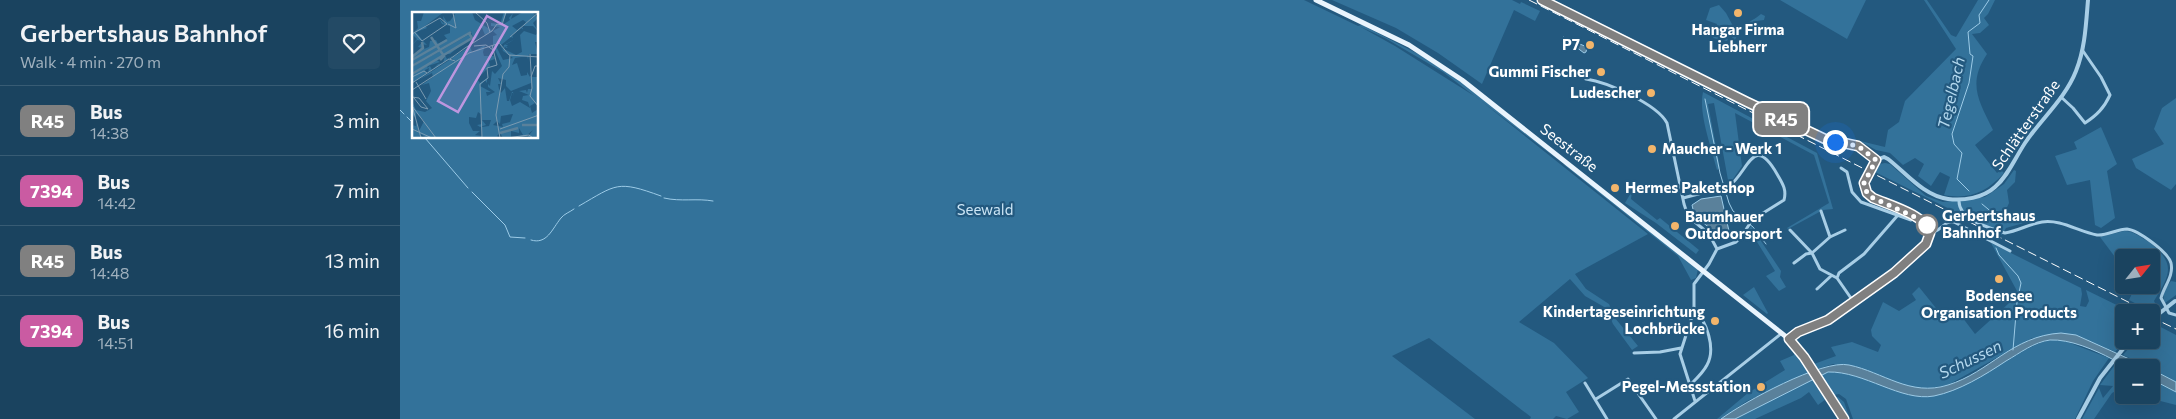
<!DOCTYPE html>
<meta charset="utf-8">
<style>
body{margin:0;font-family:Commissioner,sans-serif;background:#234a65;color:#f1f3f6;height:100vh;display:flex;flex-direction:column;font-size:19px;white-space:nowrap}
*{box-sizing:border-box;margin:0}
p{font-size:16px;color:#9fb0bd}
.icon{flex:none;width:28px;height:28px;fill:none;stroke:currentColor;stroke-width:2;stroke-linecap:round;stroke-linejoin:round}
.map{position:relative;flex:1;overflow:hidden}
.details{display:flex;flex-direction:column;background:#1a435f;width:400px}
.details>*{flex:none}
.badge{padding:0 10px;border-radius:8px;font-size:18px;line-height:32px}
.needle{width:32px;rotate:60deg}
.fabs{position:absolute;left:1715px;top:249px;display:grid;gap:10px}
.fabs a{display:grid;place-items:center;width:45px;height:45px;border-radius:5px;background:#1a435f;box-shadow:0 5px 20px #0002,0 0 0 1px #385c74;font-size:25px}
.you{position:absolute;width:25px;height:25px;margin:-12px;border:4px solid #fff;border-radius:50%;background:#1a73e8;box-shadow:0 0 0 8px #1a73e833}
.map>.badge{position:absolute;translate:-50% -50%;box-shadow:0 0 0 2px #fff}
.round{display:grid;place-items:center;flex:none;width:52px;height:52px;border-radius:5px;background:#234a65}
.summary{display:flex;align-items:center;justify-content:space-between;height:85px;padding:0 20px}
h1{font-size:24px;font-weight:600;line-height:38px}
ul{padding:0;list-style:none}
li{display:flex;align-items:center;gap:15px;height:70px;padding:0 20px;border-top:1px solid #385c74}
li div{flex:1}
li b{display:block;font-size:19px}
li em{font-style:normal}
li .badge{min-width:55px;font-weight:700;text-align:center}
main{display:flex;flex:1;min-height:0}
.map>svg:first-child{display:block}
.green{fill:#33729a;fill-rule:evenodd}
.water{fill:#5a819b;stroke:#9ccbe7}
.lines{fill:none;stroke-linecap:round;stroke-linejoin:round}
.stream{stroke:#9ccbe7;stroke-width:1}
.minor{stroke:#a8cee6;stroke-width:3}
.tertiary{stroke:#a8cee6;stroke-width:4}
.primary{stroke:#e9f4fd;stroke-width:5}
.rail{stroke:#fff;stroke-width:1;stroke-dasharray:9 4;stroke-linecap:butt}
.tertiary-bridge{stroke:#a8cee6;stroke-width:4}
.line-casing{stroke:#fff;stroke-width:11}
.line{stroke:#808080;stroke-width:8}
.walk{stroke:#fff;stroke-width:5;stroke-dasharray:0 9}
.poi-dot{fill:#f2b56b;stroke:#23597f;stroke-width:2}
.stop-dot{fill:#fff;stroke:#808080;stroke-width:2.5}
.labels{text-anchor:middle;stroke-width:4.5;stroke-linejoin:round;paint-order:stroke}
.poi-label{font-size:15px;font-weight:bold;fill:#fff;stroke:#23597f;text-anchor:end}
.street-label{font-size:15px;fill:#fff;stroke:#23597f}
.park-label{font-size:15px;fill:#cbe5f5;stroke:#23597f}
.stop-label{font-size:15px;font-weight:bold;fill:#fff;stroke:#23597f;text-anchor:start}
.water-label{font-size:16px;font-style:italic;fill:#b3d8ee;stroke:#23597f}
.inset-river{fill:none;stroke:#5a819b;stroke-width:2.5}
.inset-road{fill:none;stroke:#7b9bb2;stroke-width:1}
.view{fill:#bd96df;fill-opacity:0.15;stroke:#bd96df;stroke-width:2.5}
.inset-edge{fill:none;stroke:#fff;stroke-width:2.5}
</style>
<main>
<section class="details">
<div class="summary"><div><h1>Gerbertshaus Bahnhof</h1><p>Walk · 4 min · 270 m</p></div><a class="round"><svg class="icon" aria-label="heart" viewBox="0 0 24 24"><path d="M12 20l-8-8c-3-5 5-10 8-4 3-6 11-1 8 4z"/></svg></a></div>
<ul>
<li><span class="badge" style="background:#808080;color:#fff">R45</span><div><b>Bus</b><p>14:38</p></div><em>3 min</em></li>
<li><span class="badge" style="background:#ca5ba2;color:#fff">7394</span><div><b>Bus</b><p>14:42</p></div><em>7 min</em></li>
<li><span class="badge" style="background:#808080;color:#fff">R45</span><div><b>Bus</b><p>14:48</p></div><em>13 min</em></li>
<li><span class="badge" style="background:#ca5ba2;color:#fff">7394</span><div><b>Bus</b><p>14:51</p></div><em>16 min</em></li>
</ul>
</section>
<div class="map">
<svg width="1776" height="419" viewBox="0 0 1776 419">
<rect width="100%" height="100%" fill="#23597f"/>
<path class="green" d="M0,0h904l54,26 4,-1 64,33 38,26 97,78 -118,-90 -58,-34 -26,-12 36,20 81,51 172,137 -73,40 11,15 23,15 6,14 23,28 -6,4 -19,-26 -7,-16 -21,-12 -15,-17 -51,43 35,21 34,35 -22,14 13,20 -12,7 -11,-3 -3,3h-23l1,-2 -102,-79 -37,18 83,63h-1075zM14,14h124v124h-124z
M932,0h180l8,4 1,-2 19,9 -5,10 -21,-11 -32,74 -44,-31 -42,-25z
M1380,0h86l-19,39z
M1524,0h3l24,35 5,2 22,-37h17l-7,14 -4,4 5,7 -9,8 -8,1 15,20c-20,30 -8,47 6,76l-18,15 22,28 4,-3 3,3c-17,19 -35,27 -60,22l6,-18 -10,-5 -9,14 -13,-10 6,-12 -9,-6 -12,7 -13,-12 -14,-3 -16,-9 25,6 3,-17 11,-8 6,-21 51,-52z
M1319,5l7,8 7,13 -6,15 -14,-3 4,-14 -11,-4 4,-12z
M1361,14l4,2 -1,4 -8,1 -9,10 -6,-2 -8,14 -2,-2c5,-15 18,-17 30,-27z
M1303,92l114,61 16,56 -10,1 -35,19 -1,-1 42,-25 -15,-48 -79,-42 7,53 -11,16 -3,-2 -14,-77 -6,1 12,64 -3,2c-5,-21 -19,-57 -14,-78z
M1776,98v86l-5,6 -35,-22 -4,-9 32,-15 -10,-15 8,-21z
M1701,127l16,37 -10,7 8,47 -14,10 -6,-3 -5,-45 -23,5 -12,-29 22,-7 -3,-7z
M1485,163l5,1 36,32 17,6 42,-5 19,-13 10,-14 2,1 -1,11 -8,8 2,13 -6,13 21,2 3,4 -21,6 -4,7 -127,-63 5,-8z
M1163,164l4,1 131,104 -2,9 -5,2 -13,-24z
M1232,191l-1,8 26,21 3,-2 39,32 -3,4 -40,-31 -31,-20z
M1351,226l30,45 -1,6 6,10 -7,4 -13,-15 9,-5 -26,-42z
M1724,231c10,0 16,6 25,11 27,21 22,32 5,59l3,6 -5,5 -23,-12 7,-15h15v-27h-27v11l-24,-32z
M1591,243l90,45 1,6 -2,12 6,1 3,-6 -3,-11 45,22h-7l1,28 -10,12 -39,-17 -44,3 -84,47 -18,3h-14l-15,-3 -33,-14 -35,-7 -16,5 -3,-5 22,-8 -5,-9 21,-5 26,10 3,-7 -9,-9 -1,-6 12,-28 16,9 17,-11 -4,-6 7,-7 25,31 12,-9 19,25 33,-30 9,-13z
M1771,281l5,1v13l-11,8c-4,-9 1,-15 6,-22z
M1354,287l14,26 -1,1 -24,-19z
M1753,323l23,12v47l-25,-13v-1l-28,-13 13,-15h15v-15z
M1652,340l13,1 44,17 -16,23 -18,38h-222l-7,-20 -7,-5 -5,1 -13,-20c32,-16 74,25 110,21 8,-1 17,-7 24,-11 16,-7 33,-14 49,-23 16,-8 29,-19 48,-22z
M1394,350l16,23 -63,28 -26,18h-4l31,-26 37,-23 -5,-9 14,-6z
M1717,362l9,5 -2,1v24l-8,-1 -4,2 -18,26h-12l17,-31 4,10 10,-12 -13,-1z
M1414,379l12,20 -8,6 -9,-13 -8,6 -46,21h-20z
M1751,379l25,13v13l-39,-10h14z
M1438,397l6,5 6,17h-3l-11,-18v-3z"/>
<path class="water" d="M1163,37l24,10 -1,5 -2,1z
M1321,196l8,35 -6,5 -5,-1c-9,-8 -25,-18 -26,-30l9,-6z
M1661,333l15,2 71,32c-6,0 -16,2 -22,0 -5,-2 -9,-5 -13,-8 -17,-9 -42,-20 -62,-19 -16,2 -30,13 -44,21 -21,14 -47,30 -72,35 -33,6 -70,-25 -106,-24l-93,47h-14c23,-17 101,-60 128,-54 34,7 61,32 99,20 42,-13 64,-49 113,-52z
M1751,369l25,13v10l-25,-13z"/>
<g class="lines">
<path class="stream" d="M1305,99l15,74 9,30 4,8 20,16 13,17
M0,110l4,4
M7,117l7,7
M25,138l43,50
M1569,191l-12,-12 5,-26 -8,-9 -2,-10 17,-51 4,-27 -3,-2 -2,-22 12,-9 -1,-8 10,-15
M72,192l33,33 5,12 15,1
M264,198c17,4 33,0 49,3
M1582,204l18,15
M179,206c38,-22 38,-26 82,-10
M131,240c16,5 21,-11 30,-22 3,-4 9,-6 13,-9
M1596,248l3,7 19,21 3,7 -4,19 -4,48"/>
<path class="minor" d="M1186,79c21,3 71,25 81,44l17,81 4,12 21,18 8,15 -8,15 -15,20v26l-14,44 15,47
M1661,97l12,11 12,15c12,-8 19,-15 25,-28l-9,-18 -18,-26
M1441,168l6,4 5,20 9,10 50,18 6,-3
M1283,198l46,-12c19,-13 24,-54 48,-12 5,9 10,15 7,26l-32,20 -10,16 -6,6 -19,7
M1559,200c-1,20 31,28 46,33 13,-2 24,-9 37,-11 19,-3 37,10 55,13 10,1 20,-6 30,-6 11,1 41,23 44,34 3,13 -7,23 -10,35l8,15 7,2
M1421,211l9,26
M1390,230l22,23 -6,1 -12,9
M1445,230l-15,7 -18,16 8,16 17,9 16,23
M1530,233c10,0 14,-13 24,-11l56,29
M1437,278l2,-5 25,-19 34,-39
M1417,289l14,-13
M1234,353l26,-1 21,-4
M1185,383l22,36
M1289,386c6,-6 14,-13 18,-21 9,-16 0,-44 -13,-55
M1196,399l32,-20 28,40
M1274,419l108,-86"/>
<path class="tertiary" d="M1142,0l205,103 78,36 33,7 18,14
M1476,160l8,-3 4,2c18,14 36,37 60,40 15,2 35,-1 47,-12 13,-11 20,-29 30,-44 16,-24 40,-44 51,-72 9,-22 10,-47 12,-71
M1389,339l9,-7 30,-12 66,-47 32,-29c14,-26 -35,-38 -53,-46l-6,-5 -3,-10
M1678,419l22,-41 30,-38"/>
<path class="primary" d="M916,0l93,45 53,35 332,263 11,14 39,62"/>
<path class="rail" d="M1129,0l619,312
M1751,317l25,12"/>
<path class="tertiary-bridge" d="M1464,183l8,-17
M1751,320l24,-19"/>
</g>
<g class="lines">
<defs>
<path id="line" d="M1142,0l205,102 78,37 33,7 18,14 -12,23 3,10 6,5c16,7 53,17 57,35l-4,11 -32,29 -66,47 -30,12 -9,7 15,18 40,62"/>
</defs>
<use href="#line" class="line-casing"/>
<use href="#line" class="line"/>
<path class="walk" d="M1435,142l23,4 18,14 -12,23 3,10 6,5 44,20 10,7"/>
</g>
<g class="poi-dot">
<circle cx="1338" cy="13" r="5"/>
<circle cx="1190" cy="45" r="5"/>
<circle cx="1201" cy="72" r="5"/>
<circle cx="1251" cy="93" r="5"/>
<circle cx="1252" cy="149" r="5"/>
<circle cx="1215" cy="188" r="5"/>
<circle cx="1275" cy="226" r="5"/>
<circle cx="1599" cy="279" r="5"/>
<circle cx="1315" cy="321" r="5"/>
<circle cx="1361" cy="387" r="5"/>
</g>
<circle class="stop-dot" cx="1527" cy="225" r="10"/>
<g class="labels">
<g class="poi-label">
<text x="1338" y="35" text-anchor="middle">Hangar Firma<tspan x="1338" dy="17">Liebherr</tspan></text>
<text x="1180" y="50">P7</text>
<text x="1191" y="77">Gummi Fischer</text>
<text x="1241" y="98">Ludescher</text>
<text x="1262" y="154" text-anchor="start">Maucher - Werk 1</text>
<text x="1225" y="193" text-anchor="start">Hermes Paketshop</text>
<text x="1285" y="222" text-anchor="start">Baumhauer<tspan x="1285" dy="17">Outdoorsport</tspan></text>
<text x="1599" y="301" text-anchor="middle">Bodensee<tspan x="1599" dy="17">Organisation Products</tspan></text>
<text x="1305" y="317">Kindertageseinrichtung<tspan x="1305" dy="17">Lochbrücke</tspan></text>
<text x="1351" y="392">Pegel-Messstation</text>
</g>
<g class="street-label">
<text transform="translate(1626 125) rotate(-55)" y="5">Schlätterstraße</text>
<text transform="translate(1169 148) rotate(38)" y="5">Seestraße</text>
</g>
<g class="park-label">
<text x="585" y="215">Seewald</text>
</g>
<g class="stop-label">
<text x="1542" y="221">Gerbertshaus<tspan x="1542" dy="17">Bahnhof</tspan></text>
</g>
<g class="water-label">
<text transform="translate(1551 93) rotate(-77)" y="6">Tegelbach</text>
<text transform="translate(1570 359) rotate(-26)" y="6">Schussen</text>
</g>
</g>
<g transform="translate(12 12)">
<rect width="126" height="126" fill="#23597f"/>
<path d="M12,0h20l-19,14 2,2 -11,4 7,9 -6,-1 -5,5 5,-6 -5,-5 6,-6 -1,-7h4zM35,0h25l3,8 18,11 7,-4 -9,-1v-3l9,1 4,-12h3l-6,14 9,-6 -1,-2 4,-5 -2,6 12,-7h9l6,6 -5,5 5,8 -5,-5h-10l3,-4 -3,-2 -11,6 5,4 4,-3 2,1v1l-2,-1 -9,7 1,3 -2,-1 -10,8 2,5 1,-5 11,-6 -10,6h3l-2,2 2,1h-2l-1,-2 -1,3 12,6 6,-3 -2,-17 4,-4 12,4 2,-3v10h-3l3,12h-9l-1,5 -1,-3 -12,2 -3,7 5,-2 4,13 6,-1v-3l3,5h8v30l-3,-4 -5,3 2,7 6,-4v29h-11l6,-8 -7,6 -14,2 11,-3 -4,-7v5l-8,-2v7h-8l-3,-5 -3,3 3,2h-73l-8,-5 4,5h-11v-13l4,1v-4l3,9 5,-10 -8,-8v5l-4,-4v-13l4,9 9,2 7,-4 -6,-7 5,-10 -2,-8 -7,2 11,-8 -1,-4 -12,6 31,-20 4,4 -3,-5 18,-12 2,6 13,-7 -2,7 5,-1 -5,1 1,4h10l1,3 -6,2 1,5 -13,13 3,4 7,-5v5l-2,-3 -5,6 11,6h-5l1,4 8,-4 -7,-5v-3l2,2 2,-15 3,3 7,-8 -9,-21v-9l4,-1 -4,-4 -8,4 -3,-7h-4l1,5 -3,6 -9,1 -17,14h-7l-5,6 -3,-1 5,3 -12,4 -1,2 3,-2 2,4 6,-6 5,-1 2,-7 2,3 9,-5 -28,19 1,-5 -4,2 1,4 -14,9v-16l58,-33 3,4 -2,-7 -59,34v-9l10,-8 -4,-1 5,-6 4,4 -6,-1 3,5 5,-2 1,-6 6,-1 2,4 9,-5 -3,-4 6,-2v-7l-8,-2 -3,-6 5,6 -1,-8 4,6 3,-1 5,-7zM83,32h5l3,7 10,7 -10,2zM86,66l8,2v6l5,5 20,-8 1,6h-4l-1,4 -1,-3 -7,1 10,4 -6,1 -1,4 6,2 2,6 -10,-6 -8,4 -2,-6 2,-7h1l1,4 -1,-5h-1l-3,9h-2l-2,-13 -4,5 -2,-4 -1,-5h3zM66,100l4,3v9l-5,1 3,2 6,-2 -4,-5h9l-2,6 -7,1v9l-7,-1 5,-4h-7l-4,-8v-6l7,1zM101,102l-3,8 -8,2 1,3 -10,-2 4,-4 3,3 1,-8z" fill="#33729a" fill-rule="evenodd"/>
<path class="inset-river" d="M19,25l13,19 -4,4M0,45l11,-9 -1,-6M0,48l35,-20M0,54l59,-34M0,62l60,-36 -3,-5M110,113h17M88,121l18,-5"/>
<path class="inset-road" d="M63,0l12,11 3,9M36,12l8,4 -3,-15M3,21l7,8 25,-17M0,22l28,-16 7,6M98,25l29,-25M88,32l9,11 30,2M62,34l12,-1 7,5M53,36l27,-17 5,-7 5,1 4,-13M118,42l2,34 -2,8 9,11M38,47l15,-11M0,65l12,-6 3,2M119,65l4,-11h4M4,70l10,17M0,71l37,-24 6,2M0,78l57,-37 31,-10M0,85l7,1 9,11M2,86l7,9 7,2M0,94l24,32M1,97l8,29M0,117l20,9M88,117l39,-14M70,126l-2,-54 8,-6 -1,-10 10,-3 -5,-20M88,126l-4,-23 7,-41 6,-7 1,-12M94,126l23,-3 4,3"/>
<path class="view" d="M75,4l20,11 -49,85 -20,-11z"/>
<rect width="126" height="126" class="inset-edge"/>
</g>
</svg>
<div class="fabs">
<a><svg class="needle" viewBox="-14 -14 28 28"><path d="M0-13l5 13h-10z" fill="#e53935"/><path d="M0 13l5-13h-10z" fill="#9fb0bd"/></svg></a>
<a>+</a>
<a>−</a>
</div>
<div class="you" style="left:1435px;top:142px"></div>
<b class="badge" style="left:1381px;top:119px;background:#808080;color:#fff">R45</b>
</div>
</main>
